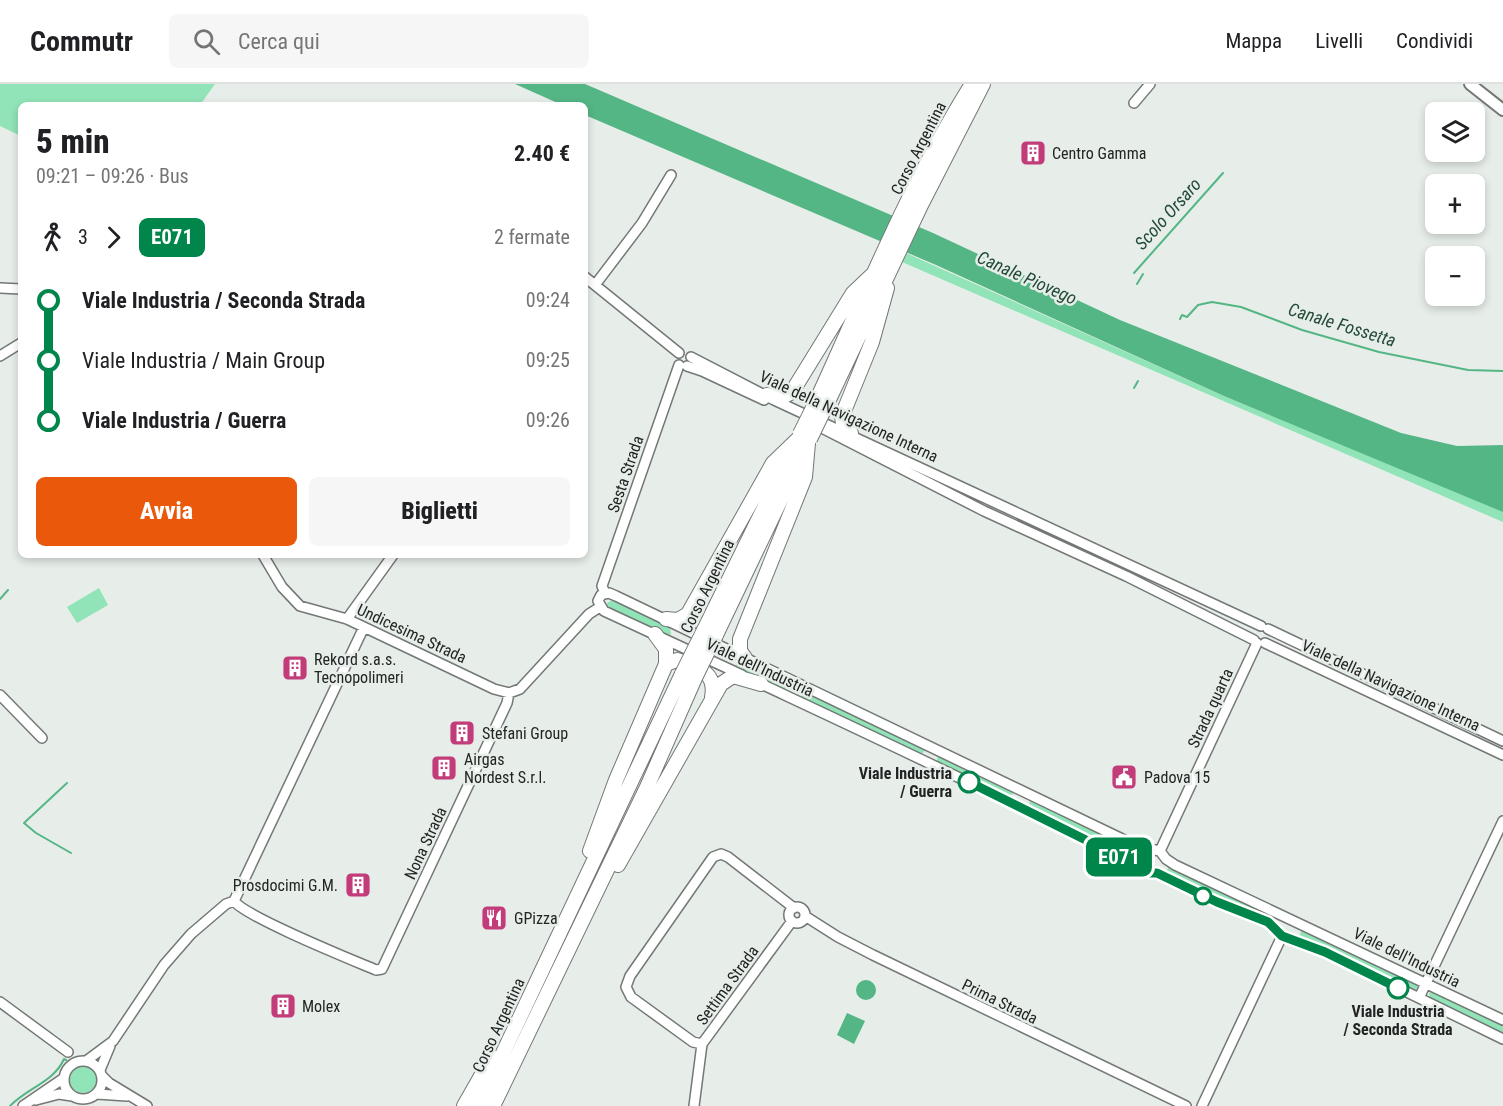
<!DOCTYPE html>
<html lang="it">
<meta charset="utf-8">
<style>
body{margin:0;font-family:"Roboto Condensed",sans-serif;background:#f6f6f6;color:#202124;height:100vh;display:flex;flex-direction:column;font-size:22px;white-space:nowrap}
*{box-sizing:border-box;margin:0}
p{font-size:20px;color:#757577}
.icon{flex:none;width:33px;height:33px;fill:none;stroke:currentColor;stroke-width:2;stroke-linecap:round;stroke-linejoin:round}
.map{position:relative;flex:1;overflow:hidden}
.side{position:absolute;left:18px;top:18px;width:570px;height:456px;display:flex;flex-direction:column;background:#fff;border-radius:9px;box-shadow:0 3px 9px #0003}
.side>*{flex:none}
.badge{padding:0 12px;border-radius:9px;font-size:21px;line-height:39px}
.controls{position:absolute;left:1425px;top:18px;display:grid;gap:12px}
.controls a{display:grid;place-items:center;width:60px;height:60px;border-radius:9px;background:#fff;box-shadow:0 3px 9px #0003;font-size:30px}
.map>.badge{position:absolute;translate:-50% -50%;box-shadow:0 0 0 3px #fff}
.legs{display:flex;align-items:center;gap:9px;height:66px;padding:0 18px;font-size:20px}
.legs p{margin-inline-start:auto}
.head{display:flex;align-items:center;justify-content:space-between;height:102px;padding:0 18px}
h1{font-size:33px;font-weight:800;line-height:45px}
.primary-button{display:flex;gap:12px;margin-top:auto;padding:12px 18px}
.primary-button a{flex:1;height:69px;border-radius:9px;background:#ea580c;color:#fff;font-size:24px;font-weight:800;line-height:69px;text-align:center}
.primary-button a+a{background:#f6f6f6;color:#202124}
ul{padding:0 18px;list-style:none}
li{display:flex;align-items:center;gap:21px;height:60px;font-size:22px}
li i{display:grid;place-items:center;width:9px;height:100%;margin:0 8px;background:currentColor}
li i::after{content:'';width:15px;height:15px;margin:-8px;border:4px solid;border-radius:50%;background:#fff}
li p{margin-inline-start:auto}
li:first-child i{background:linear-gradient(#0000 50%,currentColor 0)}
li:last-child i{background:linear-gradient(currentColor 50%,#0000 0)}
header{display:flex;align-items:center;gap:36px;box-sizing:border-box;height:84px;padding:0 30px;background:#fff;border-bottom:2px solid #e0e0e0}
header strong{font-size:28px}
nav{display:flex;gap:33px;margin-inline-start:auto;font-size:21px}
.search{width:420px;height:54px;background:#f6f6f6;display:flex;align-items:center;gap:15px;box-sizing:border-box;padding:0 21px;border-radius:9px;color:#757577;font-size:22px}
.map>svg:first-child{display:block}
.green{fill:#91e4b7}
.water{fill:#54b685}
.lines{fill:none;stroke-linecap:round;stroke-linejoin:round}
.stream{stroke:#54b685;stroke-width:2}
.minor-casing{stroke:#737875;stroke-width:12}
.major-casing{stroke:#737875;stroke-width:14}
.highway-casing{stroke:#737875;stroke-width:16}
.minor{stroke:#fff;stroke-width:9}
.major{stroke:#fff;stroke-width:10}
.highway{stroke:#fff;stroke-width:14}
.highway-bridge-casing{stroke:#737875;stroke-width:16;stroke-linecap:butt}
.highway-bridge{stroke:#fff;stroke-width:14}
.line-1-casing{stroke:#fff;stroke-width:14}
.line-1{stroke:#00854a;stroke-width:9}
.stop-1-dot{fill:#fff;stroke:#00854a;stroke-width:3}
.labels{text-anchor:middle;stroke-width:5;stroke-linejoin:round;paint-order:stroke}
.street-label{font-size:16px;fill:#222423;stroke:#e7ede9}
.poi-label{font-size:16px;fill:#222423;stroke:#e7ede9;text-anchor:start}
.stop-label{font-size:16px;font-weight:bold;fill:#222423;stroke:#e7ede9;text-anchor:end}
.water-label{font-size:18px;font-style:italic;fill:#224b37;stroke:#e7ede9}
</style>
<header>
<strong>Commutr</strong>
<div class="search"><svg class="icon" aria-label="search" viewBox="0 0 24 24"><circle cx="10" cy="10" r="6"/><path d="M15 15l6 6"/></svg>Cerca qui</div>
<nav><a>Mappa</a><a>Livelli</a><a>Condividi</a></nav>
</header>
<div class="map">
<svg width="1503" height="1022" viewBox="0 0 1503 1022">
<rect width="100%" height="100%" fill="#e7ede9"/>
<path class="green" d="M0,0h215l-15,21h-179v31l-21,-10z
M906,169l318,143 273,112 6,4v10l-601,-260z
M99,504l9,17 -31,18 -10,-16z
M612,516l58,27 1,7 -3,2 -60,-28 -1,-5z
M739,576l48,23v5l-3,2 -48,-22v-5z
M804,607l120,56v5l-4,3 -119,-57v-4z
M941,672l72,34v4l-4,3 -72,-34v-5z
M1031,715l83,42 -3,8 -83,-43z
M1169,783l12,3 96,46 -4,6 -108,-50z
M1302,846l115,53 1,5 -5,3 -115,-53z
M1434,907l69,33v10l-73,-35 -1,-6z
M69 995a14 14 0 1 1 28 0a14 14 0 1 1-28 0Z"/>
<path class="water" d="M515,0h70l348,149 187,87 281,113 56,13 46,-1v67l-279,-116 -288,-131 -351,-150v-10h-23z
M856 906a10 10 0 1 1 20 0a10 10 0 1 1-20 0Z
M847,929l18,8 -11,23 -17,-9z"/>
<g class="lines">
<path class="stream" d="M1134,189l89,-100
M1137,200l6,-10
M1180,235l2,-4 5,2 11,-12 14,-3 29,5 61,23 77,22 89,18 35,1
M1134,304l4,-7
M0,515l8,-9
M67,699l-43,40 12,10 35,20
M37,951l23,17
M10,1022c17,-18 44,-24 54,-47l2,1"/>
<defs>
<path id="minor" d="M1134,19l16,-19
M585,193l94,76
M595,201l47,-62 29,-48
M0,204l21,1
M0,272l21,-13
M691,273l83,43 487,226
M687,282l15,5 62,29
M814,340l170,87 142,65 128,64
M263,471l19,32 18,19 47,13 147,70 15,4
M605,509l-3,-7 77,-221
M347,535l46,-64
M1268,545l235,112
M1265,559l238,112
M742,591l-138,-64 -6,-10 3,-6 8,-2 7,3 523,251 21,4 6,8 9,6 328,155
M757,598c96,45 193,90 288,138 35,17 73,33 105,53h7l60,29 51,20 14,14 43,16 178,87
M509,609l11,-4 69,-75 11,-7
M0,611l42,43
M1160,767l97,-208
M234,817c12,16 116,58 142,69l6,-1 125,-266 2,-10
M789 831a8 8 0 1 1 16 0a8 8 0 1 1-16 0Z
M805,832l33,21 35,18 313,151
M1419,914l84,-177
M0,918l68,50
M702,960l-9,-2 -62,-45 -5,-10 4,-11 83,-119 8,-3 7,3 66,51
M64 996a19 19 0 1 1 38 0a19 19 0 1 1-38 0Z
M86,977l27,-20 51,-76 27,-31 35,-30 8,-3 130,-274
M100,986l10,-24
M102,992l7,7 38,23
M97,1010l30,2
M36,1016l23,-6 13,2
M23,1022l41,-28
M694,1022l8,-62 90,-123
M1202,1022l80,-170"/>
<path id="major" d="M1470,0l33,26"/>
<path id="highway" d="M767,311l16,2 9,-5 61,-99 19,-18
M814,322c50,-108 95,-222 158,-322
M824,326l97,-205 62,-121
M851,349l-8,-9 -1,-8 30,-74 15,-54
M666,535l12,1 10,-6 85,-151 26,-25
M704,546l89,-181
M716,551l88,-184
M745,574l-5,-7v-12l65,-162 3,-34
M666,580l11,-4c21,7 40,12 35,37
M590,767l26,-71 50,-116v-15l-11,-15
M618,781l103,-181 12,-8 28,8
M464,1022l28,-49
M478,1022l204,-432
M493,1022l154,-319 48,-109"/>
</defs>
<use href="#minor" class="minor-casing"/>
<use href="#major" class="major-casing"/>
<use href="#highway" class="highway-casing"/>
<use href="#minor" class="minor"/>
<use href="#major" class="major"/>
<use href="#highway" class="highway"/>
<defs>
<path id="highway-bridge" d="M800,350l14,-28
M810,355l14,-29
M682,590l22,-44
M695,594l21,-43"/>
</defs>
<use href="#highway-bridge" class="highway-bridge-casing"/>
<use href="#highway-bridge" class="highway-bridge"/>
</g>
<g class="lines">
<defs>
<path id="line-1" d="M969,698l143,71 31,12 7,8h7l60,29 51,20 14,14 43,16 73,36"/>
</defs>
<use href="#line-1" class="line-1-casing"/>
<use href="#line-1" class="line-1"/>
</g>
<defs>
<symbol id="building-square" viewBox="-11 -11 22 22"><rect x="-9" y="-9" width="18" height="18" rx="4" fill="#c33c7a" stroke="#e7ede9"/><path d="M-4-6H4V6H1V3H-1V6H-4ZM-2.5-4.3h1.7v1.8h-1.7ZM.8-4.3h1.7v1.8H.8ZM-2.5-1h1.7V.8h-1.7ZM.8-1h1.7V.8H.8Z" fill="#fff"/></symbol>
<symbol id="civic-square" viewBox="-11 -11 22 22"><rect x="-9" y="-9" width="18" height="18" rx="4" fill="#c33c7a" stroke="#e7ede9"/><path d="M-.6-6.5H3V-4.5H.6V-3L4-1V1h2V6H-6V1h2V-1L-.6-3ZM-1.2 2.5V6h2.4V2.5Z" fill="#fff"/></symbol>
<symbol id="restaurant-square" viewBox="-11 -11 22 22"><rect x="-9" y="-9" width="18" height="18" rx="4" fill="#c33c7a" stroke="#e7ede9"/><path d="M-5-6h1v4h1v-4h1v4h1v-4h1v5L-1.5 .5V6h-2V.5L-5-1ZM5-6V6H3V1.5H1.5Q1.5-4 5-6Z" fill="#fff"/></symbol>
</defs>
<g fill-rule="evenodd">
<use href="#building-square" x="1018" y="54" width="30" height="30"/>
<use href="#building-square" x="280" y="569" width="30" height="30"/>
<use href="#building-square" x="447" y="634" width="30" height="30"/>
<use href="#building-square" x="429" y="669" width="30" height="30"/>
<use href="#civic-square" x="1109" y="678" width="30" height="30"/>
<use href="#building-square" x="343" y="786" width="30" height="30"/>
<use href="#restaurant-square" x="479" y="819" width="30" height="30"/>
<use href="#building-square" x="268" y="907" width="30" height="30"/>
</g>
<g class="stop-1-dot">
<circle cx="969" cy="698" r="10"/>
<circle cx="1203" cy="812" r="8"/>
<circle cx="1398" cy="904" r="10"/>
</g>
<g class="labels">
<g class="street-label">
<text transform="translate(918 64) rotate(-63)" y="6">Corso Argentina</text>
<text transform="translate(849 332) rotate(25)" y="6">Viale della Navigazione Interna</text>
<text transform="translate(625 390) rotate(-71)" y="6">Sesta Strada</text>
<text transform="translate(707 502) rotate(-64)" y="6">Corso Argentina</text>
<text transform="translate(412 549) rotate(25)" y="6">Undicesima Strada</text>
<text transform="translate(760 583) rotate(25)" y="6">Viale dell'Industria</text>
<text transform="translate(1391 601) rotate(25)" y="6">Viale della Navigazione Interna</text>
<text transform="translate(1210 624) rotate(-65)" y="6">Strada quarta</text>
<text transform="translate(425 759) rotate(-65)" y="6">Nona Strada</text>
<text transform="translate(1407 873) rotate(26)" y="6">Viale dell'Industria</text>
<text transform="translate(727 901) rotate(-54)" y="6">Settima Strada</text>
<text transform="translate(1000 917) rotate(26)" y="6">Prima Strada</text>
<text transform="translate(498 941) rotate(-65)" y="6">Corso Argentina</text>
</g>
<g class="poi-label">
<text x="1052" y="75">Centro Gamma</text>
<text x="314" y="581">Rekord s.a.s.<tspan x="314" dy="18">Tecnopolimeri</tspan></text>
<text x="482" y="655">Stefani Group</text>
<text x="464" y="681">Airgas<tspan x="464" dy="18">Nordest S.r.l.</tspan></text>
<text x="1144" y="699">Padova 15</text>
<text x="338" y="807" text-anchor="end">Prosdocimi G.M.</text>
<text x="514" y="840">GPizza</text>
<text x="302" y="928">Molex</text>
</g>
<g class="stop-label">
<text x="952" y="695">Viale Industria<tspan x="952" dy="18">/ Guerra</tspan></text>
<text x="1398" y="933" text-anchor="middle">Viale Industria<tspan x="1398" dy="18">/ Seconda Strada</tspan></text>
</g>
<g class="water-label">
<text transform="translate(1168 130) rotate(-48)" y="6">Scolo Orsaro</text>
<text transform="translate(1027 194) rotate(24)" y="6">Canale Piovego</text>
<text transform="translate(1342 241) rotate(17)" y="6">Canale Fossetta</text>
</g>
</g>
</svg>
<div class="controls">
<a><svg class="icon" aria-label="layers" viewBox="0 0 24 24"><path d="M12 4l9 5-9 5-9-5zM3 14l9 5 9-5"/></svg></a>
<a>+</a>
<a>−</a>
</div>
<b class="badge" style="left:1119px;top:773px;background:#00854a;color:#fff">E071</b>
<section class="side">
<div class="head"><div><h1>5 min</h1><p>09:21 – 09:26 · Bus</p></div><b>2.40 €</b></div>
<div class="legs"><svg class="icon" aria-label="walk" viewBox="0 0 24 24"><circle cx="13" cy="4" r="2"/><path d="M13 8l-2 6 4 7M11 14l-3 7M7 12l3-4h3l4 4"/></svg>3<svg class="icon" aria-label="forward" viewBox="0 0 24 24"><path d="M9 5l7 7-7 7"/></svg><b class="badge" style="background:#00854a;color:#fff">E071</b><p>2 fermate</p></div>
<ul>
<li><i style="color:#00854a"></i><b>Viale Industria / Seconda Strada</b><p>09:24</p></li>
<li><i style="color:#00854a"></i><span>Viale Industria / Main Group</span><p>09:25</p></li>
<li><i style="color:#00854a"></i><b>Viale Industria / Guerra</b><p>09:26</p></li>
</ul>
<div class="primary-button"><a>Avvia</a><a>Biglietti</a></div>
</section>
</div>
